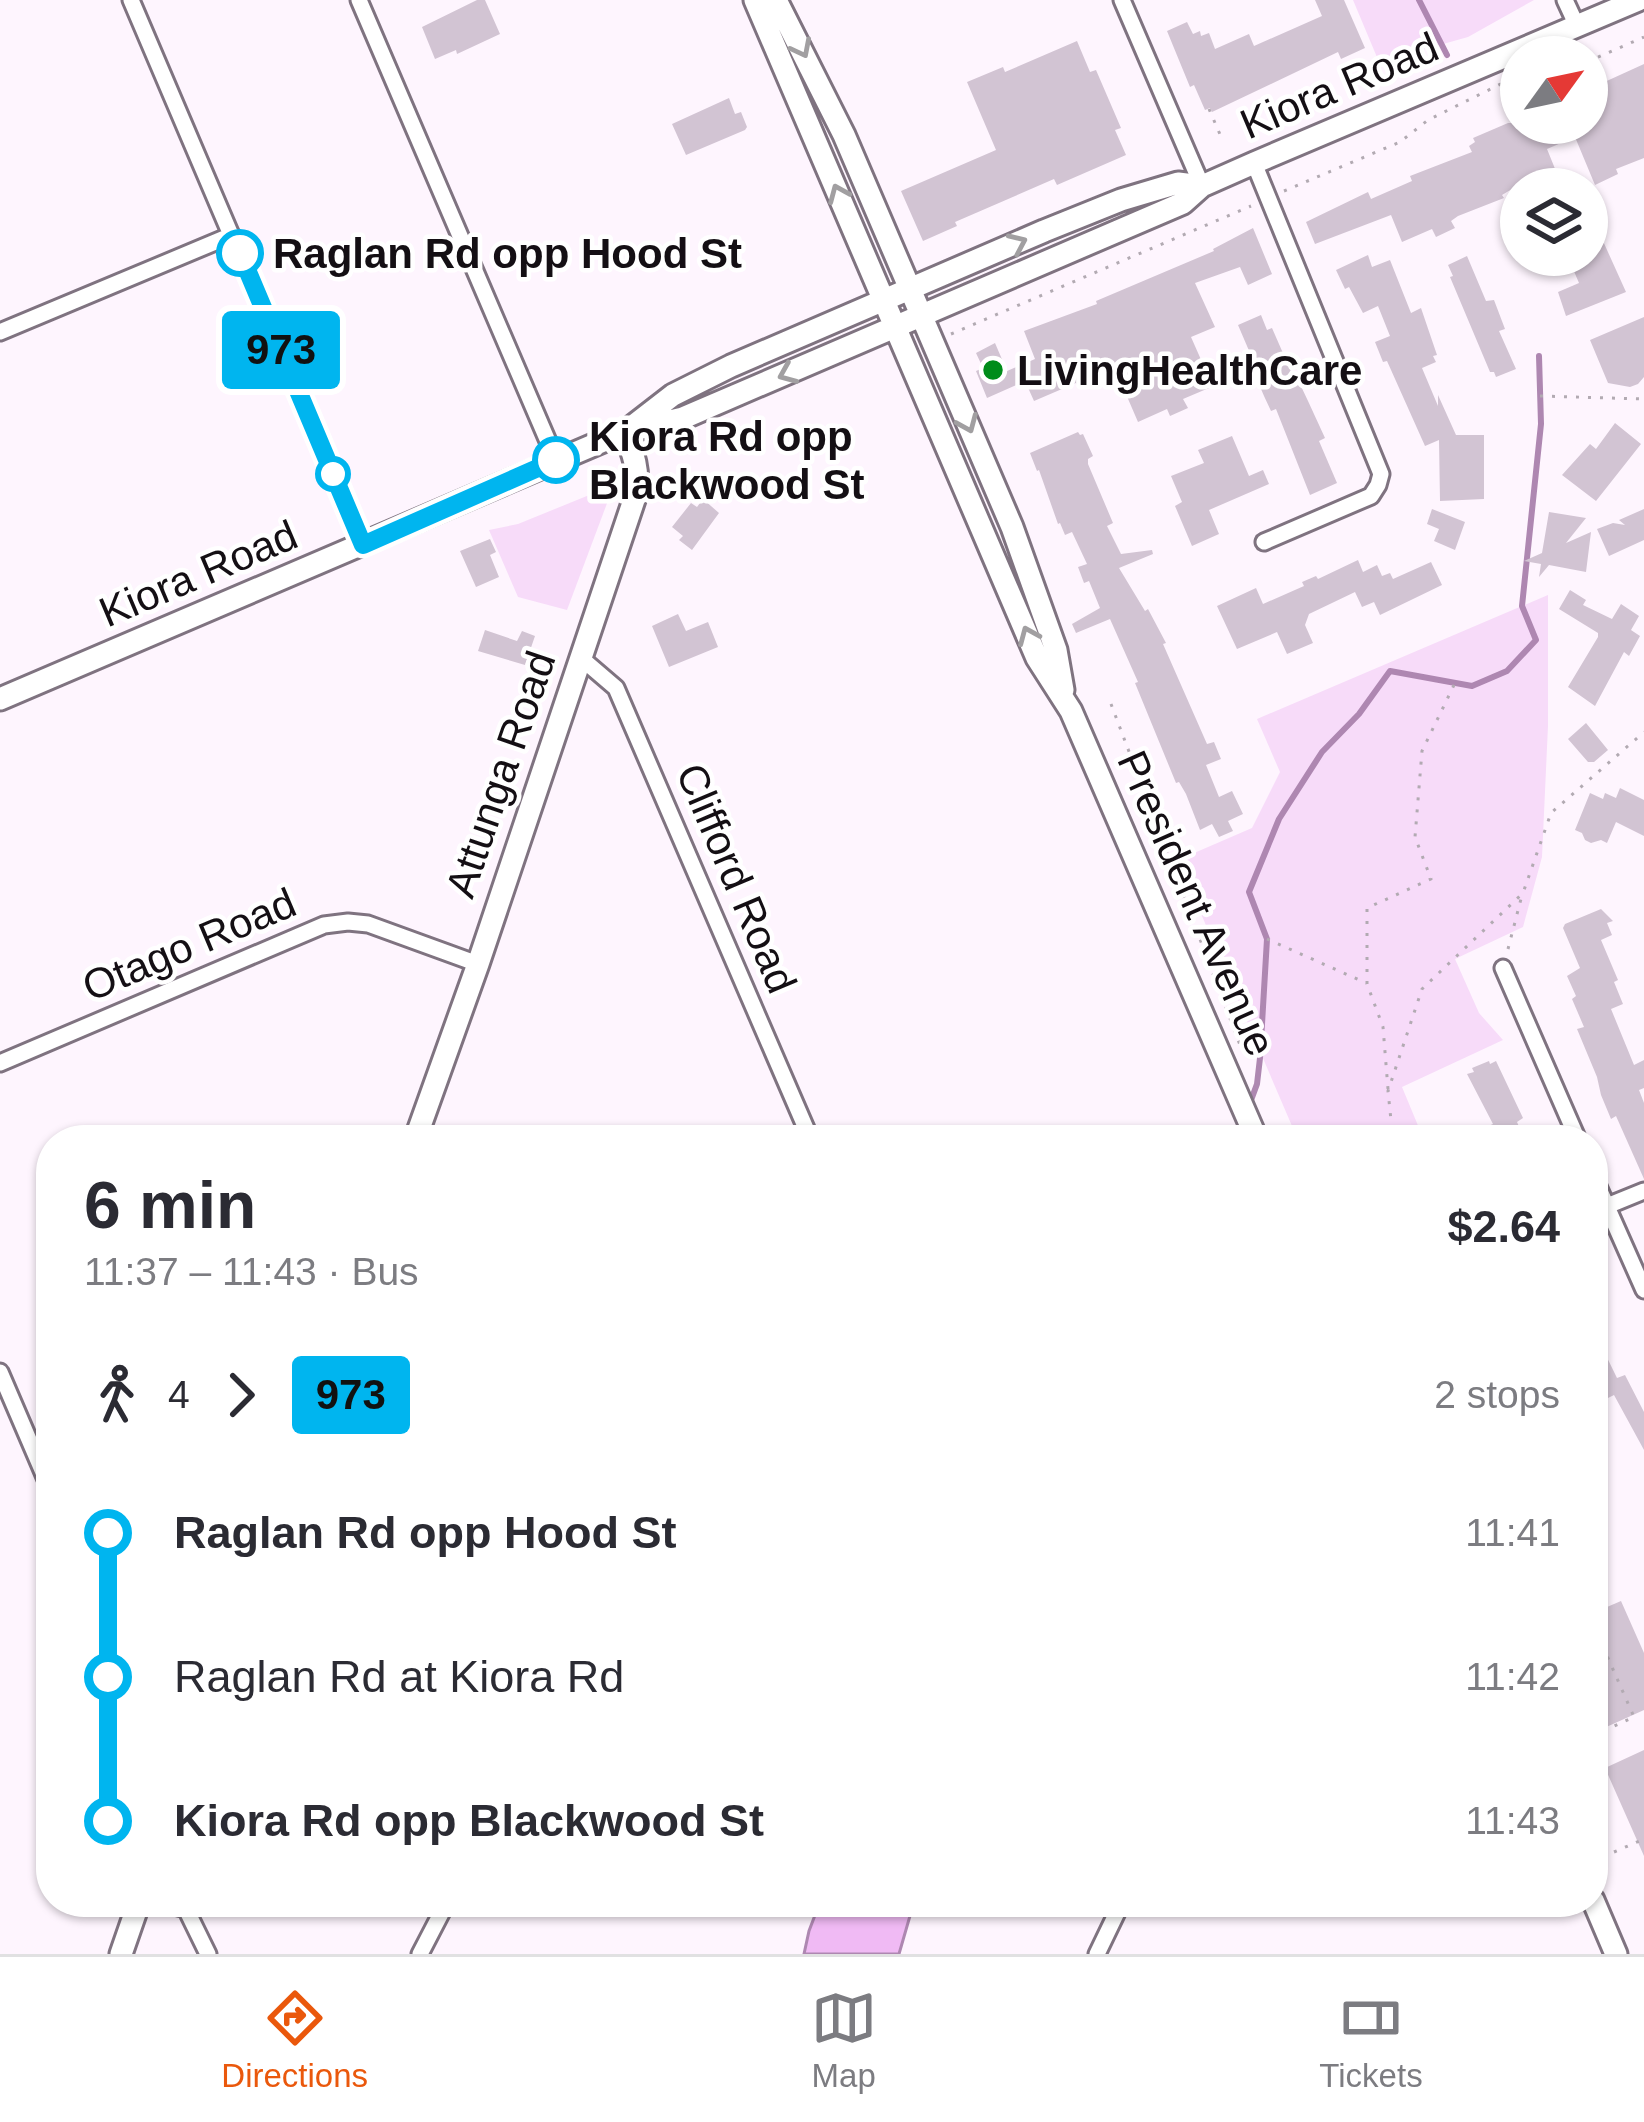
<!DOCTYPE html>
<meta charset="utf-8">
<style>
body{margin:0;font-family:Helvetica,sans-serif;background:#f7f7f7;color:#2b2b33;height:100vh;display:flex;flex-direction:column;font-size:45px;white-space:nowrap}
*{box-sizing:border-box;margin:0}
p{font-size:39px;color:#7c7c81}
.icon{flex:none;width:66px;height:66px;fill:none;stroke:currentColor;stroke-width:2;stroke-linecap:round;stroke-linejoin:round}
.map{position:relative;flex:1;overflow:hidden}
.panel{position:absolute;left:36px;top:1125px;width:1572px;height:792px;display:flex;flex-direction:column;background:#fff;border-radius:48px;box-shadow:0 3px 9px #0004}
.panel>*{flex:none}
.badge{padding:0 24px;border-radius:9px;font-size:42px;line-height:78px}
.needle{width:78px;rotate:57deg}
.buttons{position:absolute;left:1500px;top:36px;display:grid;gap:24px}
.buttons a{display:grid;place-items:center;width:108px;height:108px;border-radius:50%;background:#fff;box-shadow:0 3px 9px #0004;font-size:60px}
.map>.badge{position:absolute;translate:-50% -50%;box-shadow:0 0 0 6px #fff}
.legs{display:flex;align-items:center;gap:18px;height:132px;padding:0 48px;font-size:39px}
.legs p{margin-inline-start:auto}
.headline{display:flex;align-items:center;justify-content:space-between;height:204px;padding:0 48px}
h1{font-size:66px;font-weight:600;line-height:90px}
ul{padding:0 48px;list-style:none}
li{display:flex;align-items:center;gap:42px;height:144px;font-size:45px}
li i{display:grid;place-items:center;width:18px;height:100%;margin:0 15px;background:currentColor}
li i::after{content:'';width:30px;height:30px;margin:-15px;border:9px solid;border-radius:50%;background:#fff}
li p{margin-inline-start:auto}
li:first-child i{background:linear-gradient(#0000 50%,currentColor 0)}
li:last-child i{background:linear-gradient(currentColor 50%,#0000 0)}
.menu{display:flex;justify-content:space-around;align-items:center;height:168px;border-top:3px solid #e1e1e2;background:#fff;font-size:33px;color:#7c7c81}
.menu a{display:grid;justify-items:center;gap:6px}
.menu .selected{color:#ea580c}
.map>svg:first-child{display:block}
.green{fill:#f7dbf9}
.water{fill:#f0baf4;stroke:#ae87b1;stroke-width:3}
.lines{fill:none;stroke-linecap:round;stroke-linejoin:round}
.stream{stroke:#ae87b1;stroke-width:6}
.building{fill:#d2c4d3}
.street-casing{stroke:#7f7380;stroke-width:21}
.secondary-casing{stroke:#7f7380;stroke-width:27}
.path{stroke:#b2aab2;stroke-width:3;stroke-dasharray:3 9;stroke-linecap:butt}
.street{stroke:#fff;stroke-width:15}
.secondary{stroke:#fff;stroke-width:21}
.oneway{stroke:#a19fa1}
.line-1-casing{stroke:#fff;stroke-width:27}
.line-1{stroke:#00b5ef;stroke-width:18}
.stop-1-dot{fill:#fff;stroke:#00b5ef;stroke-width:6}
.poi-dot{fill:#008c1a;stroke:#fff;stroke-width:4.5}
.labels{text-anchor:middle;stroke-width:9;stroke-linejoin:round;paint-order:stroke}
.street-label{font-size:42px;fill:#140f14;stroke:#fff}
.stop-label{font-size:42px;font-weight:bold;fill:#140f14;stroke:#fff;text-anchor:start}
.poi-label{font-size:42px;font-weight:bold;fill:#140f14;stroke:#fff;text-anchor:start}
</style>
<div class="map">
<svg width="1644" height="1954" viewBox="0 0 1644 1954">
<rect width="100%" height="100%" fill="#fef5fe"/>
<path class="green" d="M1353,0h181l-66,37 -89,25z
M609,487l3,3 -45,120 -49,-13 -29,-67 29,-6z
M1548,595v131l-6,131 -19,70 -68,32 24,54 24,27 -101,47 22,53h-126l-120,-280 74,-32 28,-56 -23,-53z"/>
<path class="water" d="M820,1902h94l-15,52h-95l5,-23z"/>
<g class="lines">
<path class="stream" d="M1419,0l28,55
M1250,1103l7,-19 3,-26 7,-119 -18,-47 30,-73 43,-67 37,-38 31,-43 82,15 35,-15 29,-31 -14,-34 19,-182 -2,-68"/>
</g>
<path class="building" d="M477,0h8l15,34 -43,20 -1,-4 -21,9 -13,-32z
M1315,0h29l21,48 -24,11 -3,-7 -126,60 -2,-4 -5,2 -11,-25 -4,2 -23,-56 20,-9 6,12 7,-3 1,5 8,-3 6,16 34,-15 5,12 68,-30z
M1077,41l13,31 6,-2 25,58 -6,2 11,25 -69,30 -3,-6 -99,43 2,4 -34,15 -22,-50 95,-41 -29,-68 36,-15 2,5z
M1644,64v94l-28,11 2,5 -23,11 -20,-48 -28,12 15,37 -31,3 -4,-9 -25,15 2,3 -46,18 -7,5 4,7 -19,9 -4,-8 -30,13 -11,-27 -76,29 -9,-22 62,-30 3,7 41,-18 -2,-5 62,-24 -3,-6 6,-4 -2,-4 35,-15h79v-33z
M729,98l6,16 6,-2 6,15 -2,3 -59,25 -14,-31z
M1253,228l19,46 -24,11 -8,-18 -45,16 20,44 -24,10 15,34 -4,2 7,15 -26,11 5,9 -18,8 -3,-7 -29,13 -22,-51 -38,16 -2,-4 -42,18 -9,-20 -38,17 -11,-27 7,-3 -7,-15 19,-10 12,28 28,-12 -11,-28 73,-27 -1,-3 118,-50 -1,-2z
M1598,230l28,62 -60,24 -8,-24 21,-9 -12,-28h20v-20z
M1368,255l4,12 18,-7 21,53 10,-5 16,47 -4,1 3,6 -14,6 16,38v-11l18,40h28v64l-44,2 -1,-61 -14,6 -38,-85 -4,1 -8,-20 15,-6 -12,-30 -15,7 -14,-26 -4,2 -9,-19z
M1467,256l19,45 8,-1 11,29 -6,2 17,38 -20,8 -2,-5h-4l-40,-95 3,-1 -5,-11z
M1261,315l6,15 5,-2 24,55 3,-1 9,19 17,37 -6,3 18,42 -27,12 -34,-86 -5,2 -7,-15 -12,-28 4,-1 -18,-42z
M1644,317v60l-6,7 -8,3 -22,-4 -18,-43z
M1615,423l26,21 -45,57 -34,-26 28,-31 6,5z
M1078,432l2,3 3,-1 10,22 -5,3v5l25,59 -6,3 14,28 31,-4 1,4 -34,14 26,43 3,-2 18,34 -3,1 44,100 7,-2 7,17 -15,6 13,32 13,-6 11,23 -15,7 5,10 -14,6 -7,-13 -12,6 -14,-36 -7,-12 -3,1 -41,-100 3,-1 -28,-63 -34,14 -4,-9 28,-16 -11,-27 -5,2 -6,-16 9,-3 -15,-32 -7,3 -5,-12 -2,1 -19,-54 -2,1 -7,-18z
M1232,436l17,40 14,-6 6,14 -60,26 10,24 -27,12 -17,-40 7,-4 -11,-26 33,-13 -6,-13z
M703,499l16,14 -27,37 -13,-10 4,-4 -11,-9 19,-24 6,4z
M1432,509l33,13 -10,28 -21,-9 5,-12 -12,-5z
M1644,509v31l-35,16 -12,-27 16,-6 12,2 -6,-5z
M1549,512l37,6 -20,25 25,-11 -5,40 -37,-7 -10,12 2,-13 -17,-3 18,-8z
M490,539l6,13 -6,3 9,22 -23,10 -16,-36z
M1358,560l5,12 14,-7 5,11 8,-3 3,6 38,-17 11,23 -62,30 -6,-13 -12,5 -7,-15 -46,22 -4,11 8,18 -26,11 -10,-22 -40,17 -20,-43 39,-18 7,16 41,-18 -2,-4 14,-6 2,3z
M1570,590l16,10 -3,5 29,14 9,-15 18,12 -8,14 9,6 -11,20 -5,-4 -29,54 -27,-19 30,-50v-4l-39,-24z
M678,614l8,17 22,-9 10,25 -49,20 -17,-41z
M485,630l32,11 5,-10 13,5 -10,29 -47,-14z
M1586,723l22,27 -14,12h-6l-20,-23z
M1620,788l24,12v36l-28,-14 -9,21 -6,-3 -10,3 -6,-3 -3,-7 -7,-3 15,-37 13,6 2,-6 11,5z
M1601,909l12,12 -6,2 5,12 -11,5 17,40 -4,2 9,22 -12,5 23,56 10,-5v28l-5,2 5,13v76l-28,-63 -5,3 -10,-24 -4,-18 -20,-48 7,-2 -12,-28 4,-3 -9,-20 13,-8 -17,-40 2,-4z
M1489,1061l1,3 6,-3 27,57 -6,4 8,18h-69l37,-16 -26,-50 7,-2 -2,-4z
M1593,1329l24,49 8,-3 19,37v38l-30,-55 -14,7 -7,-13z
M1621,1601l23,52v57l-51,23v-120z
M1644,1750v106l-39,-88z"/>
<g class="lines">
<defs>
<path id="street" d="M131,0l232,545
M359,0l197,460
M1122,0l80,186
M1565,0l12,26
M1254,163l127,311 -3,11 -7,11 -107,46
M0,332l232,-97
M581,658l35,30 195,452
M1503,968l75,172
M0,1063l324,-138 24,-3 20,2 110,40
M1593,1175l51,115
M1607,1206l37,-15
M0,1372l51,119
M160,1902l26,7 22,45
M420,1954l27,-52
M1097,1954l25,-52"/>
<path id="secondary" d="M755,0l282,658 34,53 186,429
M776,0l68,135 168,392 44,123 7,40
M633,426l40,-31 58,-29 313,-135 77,-31 57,-17 24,3
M0,699l624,-267 59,-14 500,-215 19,-17 52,-23 384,-163
M415,1140l63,-176 158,-470c3,-24 -2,-40 -12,-62
M1593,1900l23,54
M121,1954l18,-52"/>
</defs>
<use href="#street" class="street-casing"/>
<use href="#secondary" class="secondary-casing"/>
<path class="path" d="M1587,62l57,-25
M1209,109l13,30
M1284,191l116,-49 28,-22 93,-46
M951,334l300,-128
M1540,396l104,3
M1111,704l129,341
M1267,939l99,44
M1508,949l14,-54
M1388,1089l-5,-62 -16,-43v-76l64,-29 -16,-42 7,-86 33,-68
M1393,1140l-5,-49 34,-102 101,-96 28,-80 93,-81
M1593,1624l41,93 -41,19
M1614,1852l30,-13"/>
<use href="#street" class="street"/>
<use href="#secondary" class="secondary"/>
</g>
<defs><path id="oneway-chevron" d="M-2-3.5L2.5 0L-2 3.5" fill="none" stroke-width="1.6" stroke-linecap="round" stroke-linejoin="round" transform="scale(3)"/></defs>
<g class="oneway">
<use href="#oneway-chevron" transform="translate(802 49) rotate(63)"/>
<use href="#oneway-chevron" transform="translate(838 193) rotate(-113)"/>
<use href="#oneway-chevron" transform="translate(1018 243) rotate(-24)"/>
<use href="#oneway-chevron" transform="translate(787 374) rotate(157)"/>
<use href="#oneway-chevron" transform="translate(968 424) rotate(67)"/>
<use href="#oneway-chevron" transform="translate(1028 635) rotate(-113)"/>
</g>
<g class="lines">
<defs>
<path id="line-1" d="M240,253l123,292 193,-85"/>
</defs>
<use href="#line-1" class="line-1-casing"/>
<use href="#line-1" class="line-1"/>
</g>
<g class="stop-1-dot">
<circle cx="240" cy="253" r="21"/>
<circle cx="556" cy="460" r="21"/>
<circle cx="333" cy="474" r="15"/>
</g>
<circle class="poi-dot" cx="993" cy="370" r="12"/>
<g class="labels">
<g class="street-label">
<text transform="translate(1339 85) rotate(-23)" y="15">Kiora Road</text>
<text transform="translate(198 573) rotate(-23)" y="15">Kiora Road</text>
<text transform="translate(500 774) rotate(-71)" y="15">Attunga Road</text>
<text transform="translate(737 878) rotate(67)" y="15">Clifford Road</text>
<text transform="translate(1197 903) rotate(66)" y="15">President Avenue</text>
<text transform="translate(189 944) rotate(-23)" y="15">Otago Road</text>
</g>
<g class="stop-label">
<text x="273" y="268">Raglan Rd opp Hood St</text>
<text x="589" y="451">Kiora Rd opp<tspan x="589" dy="48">Blackwood St</tspan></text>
</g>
<g class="poi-label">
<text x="1017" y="385">LivingHealthCare</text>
</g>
</g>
</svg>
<div class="buttons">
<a><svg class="needle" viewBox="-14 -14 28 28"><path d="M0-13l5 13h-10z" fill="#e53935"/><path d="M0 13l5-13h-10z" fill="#7c7c81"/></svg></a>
<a><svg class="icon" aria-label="layers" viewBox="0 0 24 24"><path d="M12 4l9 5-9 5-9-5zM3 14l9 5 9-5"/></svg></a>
</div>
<b class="badge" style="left:281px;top:350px;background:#00b5ef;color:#111">973</b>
<section class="panel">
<div class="headline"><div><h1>6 min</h1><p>11:37 – 11:43 · Bus</p></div><b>$2.64</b></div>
<div class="legs"><svg class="icon" aria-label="walk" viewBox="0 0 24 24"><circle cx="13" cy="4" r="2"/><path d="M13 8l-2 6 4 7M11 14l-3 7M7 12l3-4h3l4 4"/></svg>4<svg class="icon" aria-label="forward" viewBox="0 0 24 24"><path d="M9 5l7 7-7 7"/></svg><b class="badge" style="background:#00b5ef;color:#111">973</b><p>2 stops</p></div>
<ul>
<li><i style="color:#00b5ef"></i><b>Raglan Rd opp Hood St</b><p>11:41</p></li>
<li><i style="color:#00b5ef"></i><span>Raglan Rd at Kiora Rd</span><p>11:42</p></li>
<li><i style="color:#00b5ef"></i><b>Kiora Rd opp Blackwood St</b><p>11:43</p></li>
</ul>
</section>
</div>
<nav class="menu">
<a class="selected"><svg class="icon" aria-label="directions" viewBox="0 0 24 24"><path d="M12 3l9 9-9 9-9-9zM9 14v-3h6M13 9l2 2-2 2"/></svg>Directions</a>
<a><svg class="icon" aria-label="map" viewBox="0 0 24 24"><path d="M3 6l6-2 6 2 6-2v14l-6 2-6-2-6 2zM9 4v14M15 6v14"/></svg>Map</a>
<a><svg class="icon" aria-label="tickets" viewBox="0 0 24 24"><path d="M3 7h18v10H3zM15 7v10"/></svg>Tickets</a>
</nav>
